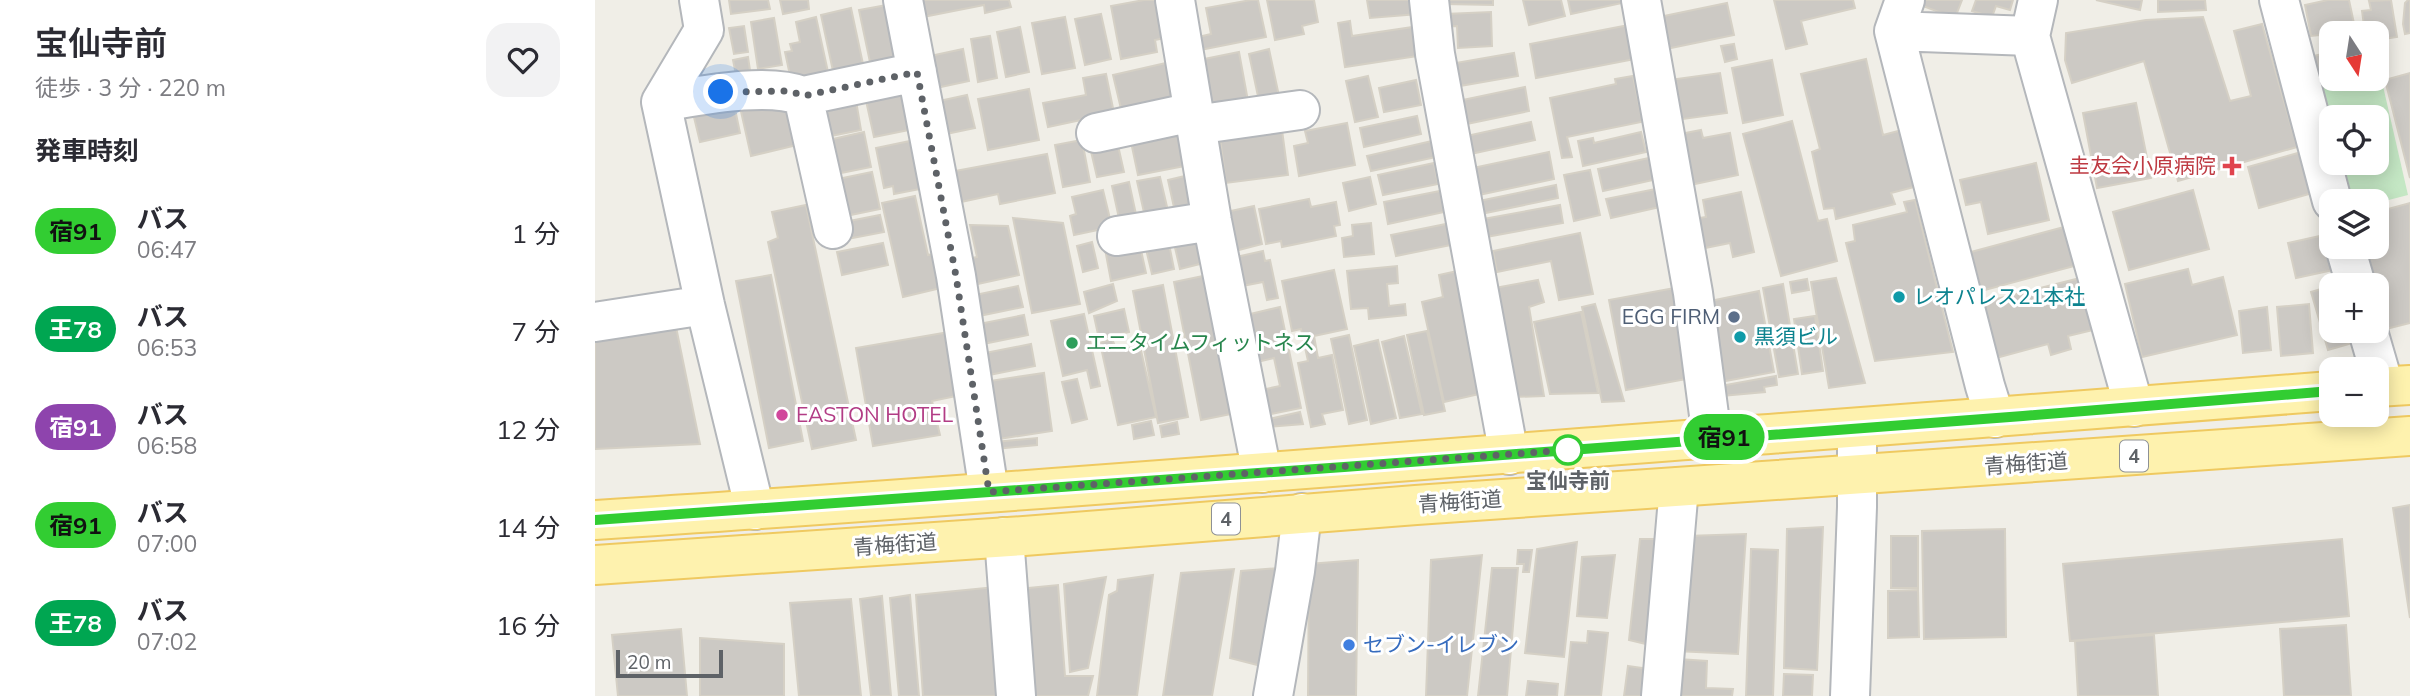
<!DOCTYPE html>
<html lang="ja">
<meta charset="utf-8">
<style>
body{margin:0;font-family:Mulish,"Noto Sans JP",sans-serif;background:#f2f2f3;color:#2b2b33;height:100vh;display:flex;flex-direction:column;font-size:26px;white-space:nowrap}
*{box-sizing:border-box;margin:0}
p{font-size:23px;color:#7c7c81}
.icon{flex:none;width:38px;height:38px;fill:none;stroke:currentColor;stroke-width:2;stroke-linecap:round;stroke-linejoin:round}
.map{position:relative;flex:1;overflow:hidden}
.panel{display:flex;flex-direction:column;background:#fff;width:595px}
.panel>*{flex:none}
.badge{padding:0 14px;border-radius:23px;font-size:24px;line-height:46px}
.needle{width:46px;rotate:168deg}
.controls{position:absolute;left:1724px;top:21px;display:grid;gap:14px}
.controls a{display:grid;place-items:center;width:70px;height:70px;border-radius:14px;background:#fff;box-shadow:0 4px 18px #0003;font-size:35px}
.scale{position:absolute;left:21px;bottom:18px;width:107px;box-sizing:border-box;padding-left:7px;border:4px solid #5e6267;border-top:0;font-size:19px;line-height:24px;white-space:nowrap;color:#5e6267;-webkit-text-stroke:5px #fff;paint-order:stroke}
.you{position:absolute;width:35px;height:35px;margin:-18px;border:5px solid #fff;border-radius:50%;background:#1a73e8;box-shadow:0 0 0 10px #1a73e833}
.map>.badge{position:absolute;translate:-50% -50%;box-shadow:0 0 0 4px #fff}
h2{padding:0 35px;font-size:26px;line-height:63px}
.round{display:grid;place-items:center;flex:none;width:74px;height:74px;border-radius:21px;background:#f2f2f3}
.summary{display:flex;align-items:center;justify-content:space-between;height:119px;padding:0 35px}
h1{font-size:33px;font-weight:600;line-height:52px}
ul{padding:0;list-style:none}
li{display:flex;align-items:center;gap:21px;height:98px;padding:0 35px}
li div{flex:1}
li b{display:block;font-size:26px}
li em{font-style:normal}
li .badge{min-width:77px;font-weight:700;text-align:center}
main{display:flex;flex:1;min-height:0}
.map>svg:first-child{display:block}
.green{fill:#c4e7c4}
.building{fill:#ccc9c4;stroke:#d5d0c5;stroke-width:2}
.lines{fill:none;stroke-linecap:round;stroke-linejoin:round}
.minor-casing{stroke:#b4b7bb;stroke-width:42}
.major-casing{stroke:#efc960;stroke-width:42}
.minor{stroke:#fff;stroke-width:38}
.major{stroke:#fef2ae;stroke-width:38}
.line-casing{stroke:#fff;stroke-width:16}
.line{stroke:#32cd32;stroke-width:10}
.walk{stroke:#5e6267;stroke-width:7;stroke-dasharray:0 12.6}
.health-dot{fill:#e0444e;stroke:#fff;stroke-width:2.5}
.culture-dot{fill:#0f9aa8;stroke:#fff;stroke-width:2.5}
.service-dot{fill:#5c6f8a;stroke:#fff;stroke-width:2.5}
.leisure-dot{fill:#2e9e5b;stroke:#fff;stroke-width:2.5}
.hotel-dot{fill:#d1479c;stroke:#fff;stroke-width:2.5}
.stop-dot{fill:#fff;stroke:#32cd32;stroke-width:3.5}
.shop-dot{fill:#3f7fe0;stroke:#fff;stroke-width:2.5}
.labels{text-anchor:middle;stroke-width:6;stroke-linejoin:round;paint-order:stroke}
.shield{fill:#fff;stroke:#8e9195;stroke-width:2}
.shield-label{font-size:19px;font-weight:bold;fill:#5e6267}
.health-label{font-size:21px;fill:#be3a42;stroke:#fff;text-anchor:end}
.culture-label{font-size:21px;fill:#0d838f;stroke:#fff;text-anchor:start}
.service-label{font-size:21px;fill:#4e5e75;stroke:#fff;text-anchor:end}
.leisure-label{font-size:21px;fill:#27864d;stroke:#fff;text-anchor:start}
.hotel-label{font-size:21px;fill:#b23c85;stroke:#fff;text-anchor:start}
.street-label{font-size:21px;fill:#5e6267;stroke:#fff}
.stop-label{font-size:21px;font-weight:bold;fill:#5e6267;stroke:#fff}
.shop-label{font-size:21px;fill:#366cbe;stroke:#fff;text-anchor:start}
</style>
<main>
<section class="panel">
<div class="summary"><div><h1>宝仙寺前</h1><p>徒歩 · 3 分 · 220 m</p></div><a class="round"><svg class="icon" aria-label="heart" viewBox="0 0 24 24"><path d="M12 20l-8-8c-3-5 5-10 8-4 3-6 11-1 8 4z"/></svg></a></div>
<h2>発車時刻</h2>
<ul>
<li><span class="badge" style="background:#32cd32;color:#111">宿91</span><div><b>バス</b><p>06:47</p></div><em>1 分</em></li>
<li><span class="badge" style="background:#00a651;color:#fff">王78</span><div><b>バス</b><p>06:53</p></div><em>7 分</em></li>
<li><span class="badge" style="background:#8e44ad;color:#fff">宿91</span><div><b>バス</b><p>06:58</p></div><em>12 分</em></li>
<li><span class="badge" style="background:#32cd32;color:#111">宿91</span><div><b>バス</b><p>07:00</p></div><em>14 分</em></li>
<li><span class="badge" style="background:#00a651;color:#fff">王78</span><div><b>バス</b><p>07:02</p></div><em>16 分</em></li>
</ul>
</section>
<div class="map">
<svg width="1815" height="696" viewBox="0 0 1815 696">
<rect width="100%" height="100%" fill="#f0eee7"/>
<path class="green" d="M1785,73l28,122 -31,8 -35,-2 -8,-38h43v-46h-46v34l-15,-63 39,-9h22v-5z"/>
<path class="building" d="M134,0h39l2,9 -39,5z
M185,0h28l1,9 -26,5z
M325,0h89l2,7 -26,6 -1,-8 -61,12z
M549,0h13l8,38 -10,2 2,12 -36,7 -10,-53z
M656,0h7l8,37 -66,13 -2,-13 13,-3 -5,-26z
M672,0h47l4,22 -16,4 2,8 -29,6z
M772,0h49l2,14 -48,4z
M850,0h48v5l-48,-1z
M928,0h38l4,16 -36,9z
M973,0h54v3l-51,11z
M1179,0h79l2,8 -54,13 6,23 -21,5z
M1327,0h40l-7,18 -35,-13z
M1381,0h37l-3,10 -14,-4 -4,11 -20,-6z
M1501,0h46l-2,10z
M1563,0h47l1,10 -48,2z
M1733,0h21l7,33h-25v4l-10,2 -1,-4 -9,1 -6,-31z
M1796,0l6,37 -20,3v-7h-12l-3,-22 9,-1 -2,-9z
M1813,0h2v33l-5,1 -2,-10 2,-21z
M1132,3l7,32 -68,14 -7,-32z
M292,5l10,52 -27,5 -11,-52z
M256,8l12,56 -30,7 -12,-56z
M896,12l1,34 -34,2 -1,-22 -11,1 -1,-13z
M506,14l10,45 -26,6 -10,-46z
M221,17l12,55 -37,8 -6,-28 7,-1 -2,-7 10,-2 -4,-20z
M470,17l10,51 -33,6 -10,-51z
M1608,17l27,84 21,-5 -17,-65 28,-7 35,123 -119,34 -34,-120 -72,22 -7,-23 1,-27 80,-13z
M179,18l8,47 -24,4 -7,-47z
M755,21l2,15 61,-9 5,29 -73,11 -7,-44z
M1034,25l6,34 -99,19 -6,-34z
M149,26l4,26 -14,2 -5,-26z
M425,27l9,45 -23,5 -9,-45z
M395,36l7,42 -19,4 -7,-43z
M1139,44l3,15 -12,3 -4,-16z
M368,49l6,32 -33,7 -6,-32z
M674,49l10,47 -20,5 -10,-47z
M644,52l9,49 -40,7 -9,-48z
M1736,52v27h14l-30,6 -6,-28z
M919,53l4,23 -64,11 -4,-23z
M153,57l3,20 -14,3 -4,-20z
M1271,59l17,76 19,-5 12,57 -23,6 4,11 -59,15 -2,-11 -10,1 -12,-57 8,-3 -19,-75z
M1177,60l11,55 -40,8 -11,-55z
M571,63l9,38 -53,12 -9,-38z
M1125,73l7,40 -51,7 -7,-40z
M1815,73v105l-25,-98z
M511,74l8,39 -66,14 -5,-24 43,-8 -3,-17z
M773,76l10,41 -23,5 -9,-41z
M1038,76l8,39 4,-1 1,7 -79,16 5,20 -10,1 -12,-60 66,-14 -1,-5z
M821,80l5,25 -37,7 -5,-24z
M930,87l4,24 -72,15 -4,-24z
M305,89l9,41 -35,7 -9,-41z
M434,89l10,51 -51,10 -10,-51z
M260,95l6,35 -40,8 -6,-34z
M372,95l8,33 -29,6 -7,-33z
M1541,103l15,75 -54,10 -14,-75z
M139,104l6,29 -40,9 -7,-29z
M192,105l10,40 -46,11 -11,-49z
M822,116l4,18 -57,13 -4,-19z
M1197,121l26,100 9,-2 10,42 -56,15 -38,-142z
M936,122l4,18 -69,15 -4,-18z
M752,123l8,42 -56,11 -5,-30 14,-3 -3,-12z
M687,130l6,45 -62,8 -6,-45z
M1106,130l2,8 27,-5 8,42 -48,10 -10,-51z
M269,132l7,35 -40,8 -7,-34z
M1046,132l5,20 -63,14 -5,-25 15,-3 1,5z
M584,133l6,33 -47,9 -7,-33z
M487,140l8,42 -27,5 -8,-42z
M315,141l10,48 -26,5 -1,-8 -9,2 -8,-40z
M522,141l7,31 -27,5 -7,-30z
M837,141l4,16 -65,14 -4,-15z
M1710,151l11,41 -57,16 -11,-41z
M954,152l5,27 -80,17 -6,-27z
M452,154l8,39 -55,11 -2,-10 -37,8 -6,-31z
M1054,158l4,22 -50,11 -5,-22z
M839,163l4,21 -55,11 -5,-20z
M1441,163l13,57 -61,14 -7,-32 -15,3 -6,-25z
M995,170l10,45 -26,6 -10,-46z
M277,172l8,37 -39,8 -8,-37z
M594,175l8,33 -22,4 -7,-32z
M565,177l8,34 -23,6 -8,-36z
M775,177l6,27 -27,7 -6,-28z
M534,182l8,37 -17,4 -8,-37z
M961,185l2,13 -82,17 -2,-13z
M1061,189l4,18 -49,11 -5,-19z
M508,190l9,37 -38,8 -4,-19 6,-2 -4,-17z
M1598,190l16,59 -80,21 -16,-58z
M845,191l4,21 -56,12 -4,-22z
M1146,192l13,60 -21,5 -3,-14 -25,5 -6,-30 7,-1 -3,-17z
M320,196l13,59 5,-1 8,34 -38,9 -21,-94z
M714,199l2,8 25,-5 4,23 -6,1 2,10 -54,11 -1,-6 -15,3 -7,-35z
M1320,200l38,152 -78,9 -29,-118 9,-2 -2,-16 54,-13 -3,-10z
M1815,203v120l-24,6 -21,-82h12v-35z
M211,205l50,235 -44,9 -44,-207 10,-4 -6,-26z
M965,205l3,18 -77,14 -3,-18z
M659,206l8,38 -27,7 -9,-39z
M285,215l4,17 -37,7 -3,-17z
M418,218l50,5 17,81 -48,9z
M776,223l3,31 -30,3 -2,-19 11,-2 -1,-11z
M851,224l5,21 -55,11 -5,-21z
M375,225l38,1 11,49 -46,10 -6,-26 10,-2z
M1469,227l10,39 -93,25 -10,-39z
M985,233l13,61 -34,6 -8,-39 -54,11 -4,-21z
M603,234l6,29 -24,6 -7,-30z
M1734,234l9,35 -42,9 -8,-35z
M573,239l6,30 -22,5 -7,-29z
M544,241l7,32 -35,8 -6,-32z
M497,242l6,26 -15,4 -6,-26z
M288,243l5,22 -46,10 -5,-23z
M668,251l2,10 5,-1 8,38 -11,2 -4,-18 -21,4 -6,-29z
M802,266l1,17 -11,1 2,22 16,-2 1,11 -37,4 -1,-11 -17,1 -4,-38z
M1593,269l4,16 31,-8 14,58 -95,22 -17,-73z
M739,270l13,59 -33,7 4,22 14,-3 11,55 -21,4 3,10 -14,3 -13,-64 10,-2 -7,-32 -9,2 -10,-50z
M867,270l26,122 -44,10 -22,-100 21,-5 -4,-22z
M176,275l32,166 -34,7 -33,-167z
M613,275l28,138 -35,7 -27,-138z
M1241,278l29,105 -36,5 -18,-106z
M1485,278l13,52 -25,6 3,13 -20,6 -3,-11 -52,14 -15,-55z
M1212,279l2,11 -17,3 -2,-11z
M943,280l6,22 -15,5 15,89 -31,1 -24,-108z
M518,284l4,17 -28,12 -5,-21z
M1188,284l15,90 -19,3 -16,-89z
M568,285l25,132 -30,6 -25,-132z
M423,286l5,21 -44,9 -4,-21z
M1736,286v45h25l3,10 -31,9 -17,-58z
M1080,288l17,90 -66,12 -17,-90z
M1164,291l15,81 -54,10 -15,-80z
M1000,304l29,97 -22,1 -20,-95z
M1714,304l4,49 -32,3 -4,-49z
M685,307l21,101 -35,7 -5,-25 19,-4 -6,-28 -17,4 -11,-47z
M1672,307l4,43 -28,3 -4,-42z
M529,309l5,23 -30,7 -5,-23z
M986,312l17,81 -48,1 -16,-72z
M489,314l16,72 -9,2 -4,-18 -24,6 -12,-55z
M429,315l4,20 -45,9 -4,-20z
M1220,316l8,55 -21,3 -8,-55z
M80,322l25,122 -105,5v-115z
M360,331l11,63 -34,7 8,34 -67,11 -17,-98z
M832,331l18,80 -21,4 -17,-80z
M754,335l18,85 -18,4 -18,-85z
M809,336l18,78 -22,4 -18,-76z
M517,339l5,12 23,-5 16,71 -38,8 -18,-82z
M783,340l18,78 -25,6 -17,-78z
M436,344l4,22 -46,9 -4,-22z
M449,373l8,58 -60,9 -9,-58z
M1181,376l1,9 -13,2 1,5 -43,4 -2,-10z
M482,379l10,40 -15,4 -10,-41z
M705,412l3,12 -36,3 -2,-7z
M556,421l3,14 -20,4 -2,-14z
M582,422l2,12 -17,3 -2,-11z
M442,438v7l-41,4 -1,-7z
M1815,505v113l-17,-110z
M1228,527l-6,143 -33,-2 3,-139z
M1410,529l1,108 -82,2 -2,-108z
M1151,534l-8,120 -62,-3 10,-115z
M1296,536h27v52h-27z
M1045,539h24l-11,89 -7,16 -17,-4z
M1747,539l7,77 -279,25 -7,-77z
M982,542l-13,115 -39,-4 12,-104z
M1156,549l27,1 -5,146h-27z
M923,550h14l-3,22h-6l1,-8h-7z
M887,555l-15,141h-41l5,-136z
M1020,555l-8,63 -30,-2 5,-59z
M763,560l-2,136h-48l1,-132z
M685,568l-15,99 -35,-9 11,-87z
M897,568h26l-11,128h-29z
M639,569l-22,127h-49l18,-123z
M558,575l-16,121h-40l12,-101 8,-4 1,-11z
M511,577l-18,91 -18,4 -6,-88z
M463,585l7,91h28l-5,20h-59l-10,-107z
M400,587l8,109h-80l-7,-101z
M1323,590l1,47 -31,1v-47z
M315,595l9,101h-20l-9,-98z
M287,596l9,100h-20l-11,-97z
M256,599l10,97h-62l-9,-93z
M1751,625l5,71h-67l-4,-67z
M86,629l6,67h-69l-6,-61z
M993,631l20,2 -7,63h-36l6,-54 16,1z
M1559,635l4,61h-80l-3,-55z
M105,638l84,6v52h-84z
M1083,659l29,2 -1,27 27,1 -1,7h-57z
M1033,666l22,3 -4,27h-22z
M1189,674l29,1 -1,21h-29z
M933,681l30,3 -1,12h-31z"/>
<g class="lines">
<defs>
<path id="minor" d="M104,0l5,30 -43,72 44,203 50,205
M308,0l53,276 33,216
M580,0l37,221 50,252
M834,0l6,54 74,401
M1046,0l52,293 19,145
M1310,0l-11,31 91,355 10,32
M1443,0l-8,36 104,371
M1684,0l53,201
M1299,31l136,5
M208,96l30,133
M66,102c39,-6 105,-20 142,-6l114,-24
M600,125l105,-15
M501,133l97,-21
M522,236l95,-15
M1750,247l11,38
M0,322l110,-17
M1773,331l16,55
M409,537l12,159
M678,696l22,-125 7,-58
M1066,696l18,-209
M1255,696l7,-189v-79"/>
<path id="major" d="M1782,387l33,-2
M0,520c396,-25 791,-58 1187,-87 183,-14 366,-27 549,-42
M0,565l429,-29 392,-31 994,-69"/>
</defs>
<use href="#minor" class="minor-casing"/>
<use href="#major" class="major-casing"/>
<use href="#minor" class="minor"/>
<use href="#major" class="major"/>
</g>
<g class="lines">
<defs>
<path id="line" d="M0,520l749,-53 679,-51 308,-25"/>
</defs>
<use href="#line" class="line-casing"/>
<use href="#line" class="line"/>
<path class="walk" d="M126,92l69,-1 13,5 114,-24 39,204 33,216 579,-42"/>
</g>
<path class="health-dot" d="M1633.5 155.5h7v7h7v7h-7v7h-7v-7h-7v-7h7z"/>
<g class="culture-dot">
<circle cx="1304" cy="297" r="7"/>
<circle cx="1145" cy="337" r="7"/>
</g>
<circle class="service-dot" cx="1139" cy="317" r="7"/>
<circle class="leisure-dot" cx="477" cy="343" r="7"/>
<circle class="hotel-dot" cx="187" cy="415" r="7"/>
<circle class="stop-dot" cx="973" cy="450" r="14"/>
<circle class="shop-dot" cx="754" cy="645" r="7"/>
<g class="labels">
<g class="shield">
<rect x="1525" y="440.5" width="28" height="31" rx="5"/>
<rect x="617" y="503.5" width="28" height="31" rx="5"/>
</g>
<g class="shield-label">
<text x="1539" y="463">4</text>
<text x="631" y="526">4</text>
</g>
<g class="health-label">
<text x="1621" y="173">圭友会小原病院</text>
</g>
<g class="culture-label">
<text x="1318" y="304">レオパレス21本社</text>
<text x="1159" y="344">黒須ビル</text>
</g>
<g class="service-label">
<text x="1125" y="324">EGG FIRM</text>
</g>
<g class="leisure-label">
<text x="491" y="350">エニタイムフィットネス</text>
</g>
<g class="hotel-label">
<text x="201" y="422">EASTON HOTEL</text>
</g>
<g class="street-label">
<text transform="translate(1431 464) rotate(-4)" y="7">青梅街道</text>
<text transform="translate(865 502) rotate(-4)" y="7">青梅街道</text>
<text transform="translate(300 545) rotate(-4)" y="7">青梅街道</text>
</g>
<g class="stop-label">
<text x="973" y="488">宝仙寺前</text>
</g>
<g class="shop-label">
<text x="768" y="652">セブン-イレブン</text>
</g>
</g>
</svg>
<div class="controls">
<a><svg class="needle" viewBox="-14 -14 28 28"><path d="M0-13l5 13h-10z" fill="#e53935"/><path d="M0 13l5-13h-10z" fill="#7c7c81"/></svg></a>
<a><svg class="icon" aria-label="locate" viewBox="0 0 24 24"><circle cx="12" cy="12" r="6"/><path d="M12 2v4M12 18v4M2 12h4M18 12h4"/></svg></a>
<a><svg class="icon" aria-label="layers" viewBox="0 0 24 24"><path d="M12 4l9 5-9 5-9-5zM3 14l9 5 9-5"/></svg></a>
<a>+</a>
<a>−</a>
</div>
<div class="scale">20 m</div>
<div class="you" style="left:126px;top:92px"></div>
<b class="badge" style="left:1129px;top:437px;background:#32cd32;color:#111">宿91</b>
</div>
</main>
